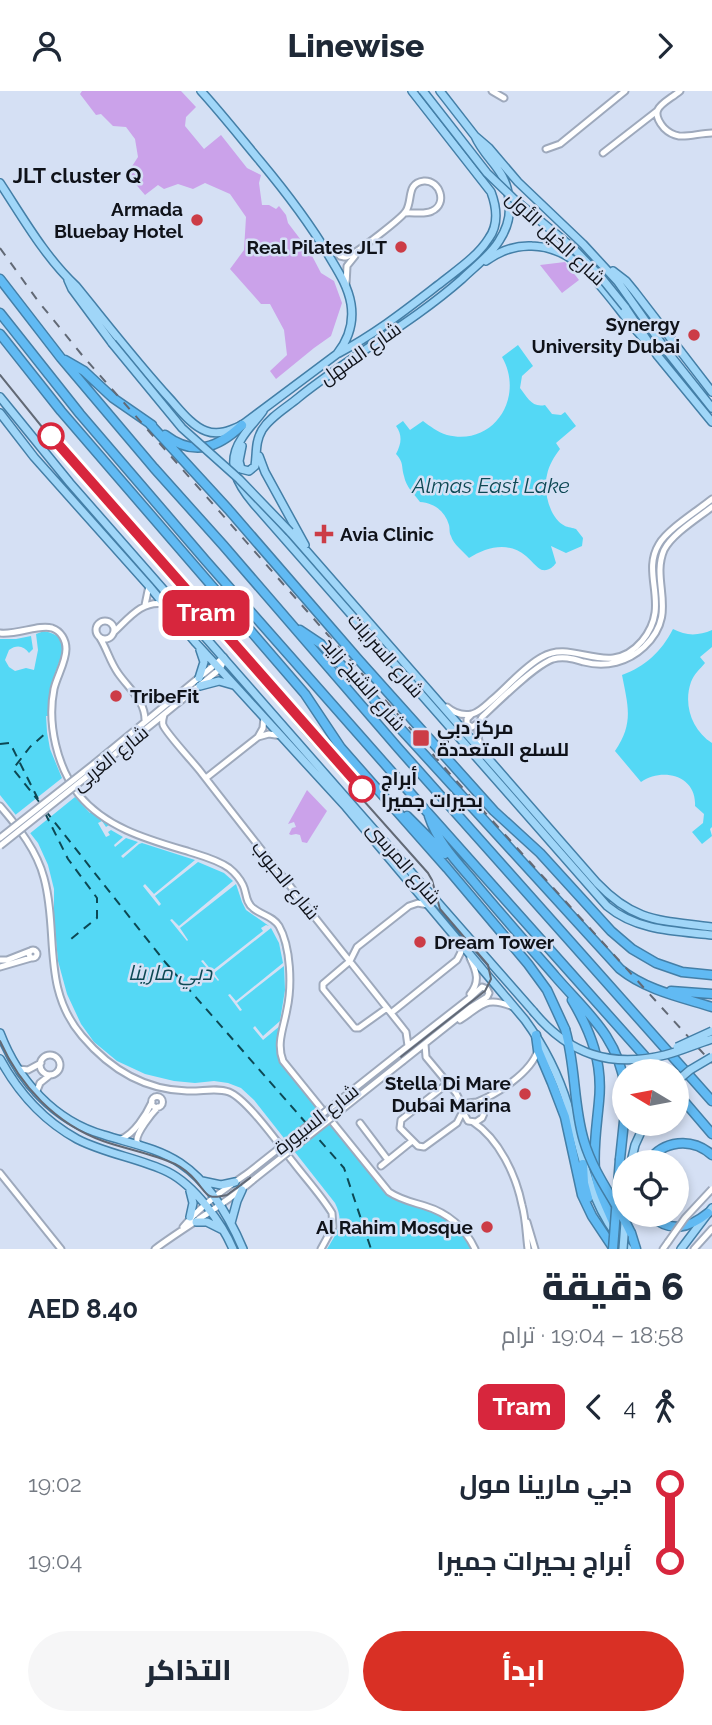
<!DOCTYPE html>
<html lang="ar">
<meta charset="utf-8">
<style>
body{margin:0;font-family:Raleway,Cairo,sans-serif;background:#f6f6f7;color:#1f2937;direction:rtl;height:100vh;display:flex;flex-direction:column;font-size:26px;white-space:nowrap}
*{box-sizing:border-box;margin:0}
p{font-size:23px;color:#747a83}
.icon{flex:none;width:38px;height:38px;fill:none;stroke:currentColor;stroke-width:2;stroke-linecap:round;stroke-linejoin:round}
.map{position:relative;height:1158px;overflow:hidden;direction:ltr}
.panel{display:flex;flex-direction:column;background:#fff;flex:1}
.panel>*{flex:none}
.badge{padding:0 14px;border-radius:10px;font-size:24px;line-height:46px}
.needle{width:46px;rotate:280deg}
.buttons{position:absolute;left:612px;top:968px;display:grid;gap:14px}
.buttons a{display:grid;place-items:center;width:77px;height:77px;border-radius:50%;background:#fff;box-shadow:0 4px 10px #0003;font-size:35px}
.map>.badge{position:absolute;translate:-50% -50%;box-shadow:0 0 0 4px #fff}
.legs{display:flex;align-items:center;gap:10px;height:77px;padding:0 28px;font-size:23px}
.legs p{margin-inline-start:auto}
.headline{display:flex;align-items:center;justify-content:space-between;height:119px;padding:0 28px}
h1{font-size:38px;font-weight:800;line-height:52px}
.action{display:flex;gap:14px;margin-top:auto;padding:14px 28px}
.action a{flex:1;height:80px;border-radius:42px;background:#d93025;color:#fff;font-size:28px;font-weight:800;line-height:80px;text-align:center}
.action a+a{background:#f6f6f7;color:#1f2937}
ul{padding:0 28px;list-style:none}
li{display:flex;align-items:center;gap:24px;height:77px;font-size:26px}
li i{display:grid;place-items:center;width:10px;height:100%;margin:0 9px;background:currentColor}
li i::after{content:'';width:18px;height:18px;margin:-9px;border:5px solid;border-radius:50%;background:#fff}
li p{margin-inline-start:auto}
li:first-child i{background:linear-gradient(#0000 50%,currentColor 0)}
li:last-child i{background:linear-gradient(currentColor 50%,#0000 0)}
header{display:flex;justify-content:space-between;align-items:center;height:91px;padding:0 28px;background:#fff;font-size:32px;font-weight:800}
.map>svg:first-child{display:block}
.green{fill:#cba2ea}
.water{fill:#54d8f5}
.pier{fill:#d5e0f4}
.lines{fill:none;stroke-linecap:round;stroke-linejoin:round}
.ferry{stroke:#0d4854;stroke-width:2;stroke-dasharray:9 7;stroke-linecap:butt}
.minor-casing{stroke:#9ea9bc;stroke-width:9}
.major-casing{stroke:#447fa7;stroke-width:10}
.highway-casing{stroke:#447fa7;stroke-width:11}
.minor{stroke:#fff;stroke-width:5}
.major{stroke:#a0d6f8;stroke-width:7}
.highway{stroke:#61baf3;stroke-width:8}
.tram{stroke:#626975;stroke-width:2}
.rail{stroke:#626975;stroke-width:2;stroke-dasharray:9 9;stroke-linecap:butt}
.minor-bridge-casing{stroke:#9ea9bc;stroke-width:9;stroke-linecap:butt}
.major-bridge-casing{stroke:#447fa7;stroke-width:10;stroke-linecap:butt}
.highway-bridge-casing{stroke:#447fa7;stroke-width:11;stroke-linecap:butt}
.minor-bridge{stroke:#fff;stroke-width:5}
.major-bridge{stroke:#a0d6f8;stroke-width:7}
.highway-bridge{stroke:#61baf3;stroke-width:8}
.line-1-casing{stroke:#fff;stroke-width:16}
.line-1{stroke:#d7263d;stroke-width:10}
.poi-dot{fill:#cc3c46;stroke:#d5e0f4;stroke-width:2.5}
.stop-1-dot{fill:#fff;stroke:#d7263d;stroke-width:3.5}
.labels{text-anchor:middle;stroke-width:5;stroke-linejoin:round;paint-order:stroke}
.poi-label{font-size:19px;font-weight:bold;fill:#0f1219;stroke:#d5e0f4;text-anchor:end}
.street-label{font-size:19px;fill:#0f1219;stroke:#d5e0f4}
.stop-label{font-size:19px;font-weight:bold;fill:#0f1219;stroke:#d5e0f4;text-anchor:start}
.neighbourhood-label{font-size:21px;font-weight:bold;fill:#0f1219;stroke:#d5e0f4}
.water-label{font-size:21px;font-style:italic;fill:#0d4854;stroke:#d5e0f4}
</style>
<header><svg class="icon" aria-label="forward" viewBox="0 0 24 24"><path d="M9 5l7 7-7 7"/></svg>Linewise<svg class="icon" aria-label="person" viewBox="0 0 24 24"><circle cx="12" cy="8" r="4"/><path d="M4 21q1-7 8-7t8 7"/></svg></header>
<div class="map">
<svg width="712" height="1158" viewBox="0 0 712 1158">
<rect width="100%" height="100%" fill="#d5e0f4"/>
<path class="green" d="M82,0h99l15,16 -10,10 -1,9 19,23 17,-14 26,33 14,7 -2,8 3,22h7l7,4 3,-3 7,9 2,8 22,29 11,21 13,8 8,22 -11,33 -17,12 -38,31 -6,-8 17,-16 -3,-25 -14,-26h-9l-31,-35 14,-19 2,-33 -16,-23 -25,-11 -12,6 -15,-5 -14,5 -6,-4 -13,10 -18,-21 11,-17 -3,-18 -9,-12 -13,-1 -12,-12 -5,1 -16,-21z
M565,171l14,18 -17,13 -22,-28z
M307,699l20,21 -20,32 -5,-1 -2,-7 -4,-1 -5,1 -2,-1 3,-6 4,-1 -2,-5 -6,2z"/>
<path class="water" d="M518,254l15,21 -11,10 -2,12c7,9 12,20 25,17l7,9 9,1 4,-3 11,14 -20,17 4,6c-6,8 -11,16 -13,26 -4,15 2,43 18,51 2,1 9,2 11,3l7,9 -1,8 -16,7 -15,-7 5,17c-3,4 -7,8 -14,7 -5,-2 -12,-11 -16,-14 -18,-15 -39,-9 -57,2 -5,-6 -16,-14 -18,-22 -2,-3 -1,-7 -2,-11 -4,-14 -15,-22 -29,-23 -6,-8 -14,-15 -16,-26 -3,-11 0,-13 -8,-22 5,-10 7,-18 0,-28l7,-5 7,9 13,-9c7,5 14,11 24,14 47,12 78,-38 55,-78z
M673,538c13,7 25,7 39,1v17l-12,10 5,6c-5,6 -11,11 -14,19 -8,23 1,48 21,61v84l-2,2 2,7 -10,8 -10,-12 11,-9 1,-9 -9,-8c2,-30 -32,-39 -54,-24l-26,-31c19,-28 13,-45 7,-76 24,-9 39,-23 51,-46z
M44,540c31,6 15,28 10,46 -3,14 -4,27 -5,41l-1,1 2,20 10,28 6,13 26,31 17,14 25,12 93,34 14,15 4,13 23,21 9,10 7,21 3,20 -5,91 107,130 34,14 32,17 18,26h-146c10,-17 18,-26 8,-46l-81,-103 -13,-12 -13,-5 -14,-2 -19,2 -21,-2 -29,-7 -28,-13 -23,-19 -13,-18 -14,-30 -9,-33 -4,-43v-29l-6,-24 -10,-22 -38,-48v-156h16l15,-3 2,13 -4,4c-5,-7 -12,-9 -20,-3l-4,10 4,7 6,4 11,-3 8,2 4,-20 -2,-16z"/>
<path class="pier" d="M46,625h3l-1,3 2,20 10,29 4,8 28,35 -2,2 -15,-16 -47,38 -14,-19 48,-38 -12,-29 -3,-17z
M102,730l4,6 3,-2 25,12 76,24 17,10 11,9 3,6 4,13 23,21 9,10 3,8 6,26 2,17 -2,22 -5,22 -18,15 -10,-12 2,-2 8,10 17,-15 5,-31 -1,-24 -47,37 5,7 -2,1 -12,-16 2,-1 6,7 47,-38 -4,-20 -8,-15 -57,45 5,7 -1,1 -17,-20 2,-1 9,11 51,-40 -2,-3 5,-3 3,1 -23,-16 -4,-8 -6,-18 -56,44 8,12 -1,1 -17,-21 2,-1 7,7 54,-45 -9,-8 -26,-11 -43,34 6,8 -2,2 -16,-20 2,-2 9,10 41,-34 -53,-17 -3,1 -16,14 -2,-2 17,-14 -12,-4 -11,9 -1,-2 9,-8 -12,-7 -3,2 2,3 -4,2 -8,-14z"/>
<g class="lines">
<path class="ferry" d="M0,653l10,-1 28,56
M40,712l-27,-34 17,-22 17,-15
M45,719l120,152 141,161
M45,722l23,46 29,39v20l-31,25
M309,1037l35,40 27,81"/>
<defs>
<path id="minor" d="M492,0l12,7
M680,0c-16,13 -33,17 -16,37 4,4 9,7 15,8 10,1 22,-3 33,-3
M546,58l14,-5 65,-53
M603,62l54,-42
M322,154l11,4 7,7c5,1 5,2 10,-1 9,-4 52,-37 56,-44 7,-11 0,-28 18,-30 16,-1 24,23 8,30 -7,4 -19,1 -27,2
M346,194l1,-19 8,-10
M145,514l4,-19
M96 539a9 9 0 1 1 18 0a9 9 0 1 1-18 0Z
M114,541c15,-14 28,-32 50,-28
M0,542c17,2 39,-9 52,-5 9,3 14,12 14,21 0,13 -9,27 -12,40 -7,35 3,78 25,106 28,34 71,45 111,57 13,4 28,8 39,16 5,4 11,11 14,17 4,8 2,17 10,23 8,7 20,8 26,18 12,21 13,60 8,83 -3,18 -11,34 -4,52l106,131c12,8 23,10 36,14 23,7 40,22 50,43
M100,547c7,11 10,24 18,35 11,16 28,28 27,49
M447,616c7,6 15,9 25,7 8,-2 15,-10 21,-15 15,-13 32,-33 49,-42 32,-19 67,23 100,-16 30,-36 -2,-66 17,-97 9,-15 38,-33 53,-45
M472,623l-5,5v5l5,3 6,-4
M164,624c-1,4 -2,6 -1,10 3,8 30,37 37,46 68,88 137,174 206,261l2,14
M258,646l5,-9 1,-11
M481,657c-4,-11 -5,-21 1,-31 16,-15 53,-52 71,-58 11,-3 20,0 31,3 22,6 44,0 60,-15 36,-34 6,-64 20,-97 8,-16 34,-32 48,-43
M95,672l129,-106
M99,676l121,-98 5,-10
M206,687l52,-41 11,-3 13,2
M0,715c19,22 37,45 44,72 15,55 -3,110 38,158 27,32 62,54 105,55 14,1 29,-4 42,1 18,7 51,54 64,70 13,17 28,33 39,51l1,14 -12,22
M29 863a4 4 0 1 1 8 0a4 4 0 1 1-8 0Z
M0,869h7l23,-9
M0,876l31,-9
M470,903c10,-12 7,-22 0,-36
M387,917l-28,20h-4l-32,-39v-5l27,-23 7,-14 52,-41 9,-3 10,2
M391,922l66,-53 4,-8 -1,-8
M460,929c22,-14 25,-25 53,-13
M425,953l1,13 30,36 8,16
M398,963l73,-57 11,-10 5,2 2,4 -2,4 -16,10 -68,54
M40 974a10 10 0 1 1 20 0a10 10 0 1 1-20 0Z
M19,978l9,1 13,-7
M448,992l-47,37 -1,8 18,18 6,1 33,-24 10,-20 10,-1c7,3 9,9 5,16l-6,4 -8,-1 -5,-9
M36,1002l4,-10 10,-8
M151.5 1011a5.5 5.5 0 1 1 11 0a5.5 5.5 0 1 1-11 0Z
M477,1011c20,-8 54,-29 61,-52
M473,1031c26,17 43,53 49,83 4,14 4,30 6,44
M360,1032l28,37
M121,1048c13,-5 25,-24 31,-37
M141,1055c-1,-1 -3,-2 -4,-4 -2,-8 15,-29 21,-35
M381,1075l31,-25
M0,1082l61,76
M527,1131l8,27
M183,1136c18,-22 42,-38 65,-54
M155,1158c32,-24 68,-43 98,-69
M663,1158l5,-7
M694,1158l18,-20"/>
<path id="major" d="M440,0l35,45 14,12 29,34 65,62 35,38 48,68 46,58
M0,92c23,35 45,74 76,103 31,38 61,77 94,113 10,11 22,27 36,32 13,5 25,-1 36,-6l95,-71c11,-14 17,-31 14,-50 -3,-18 -13,-33 -22,-48 -20,-34 -44,-65 -69,-95 -20,-24 -39,-48 -59,-70
M486,170c14,-10 29,-16 46,-15 56,1 82,66 118,99
M613,180l13,10 9,11 77,100
M68,189l4,9 40,54
M625,216l32,48 55,67
M339,262c38,-20 69,-45 103,-71 15,-12 36,-26 47,-44 10,-14 8,-30 2,-46l-79,-101
M0,306l70,86 463,528
M263,320c-7,10 -15,17 -21,27 -17,25 -5,46 12,66l353,402c30,25 68,25 105,29
M0,322l34,44 115,129 47,57 150,164 179,213c19,26 34,56 43,86 16,53 21,101 60,143
M242,355l-3,15 2,8 8,2 6,-5c2,-13 0,-24 7,-36 8,-13 24,-22 36,-32 52,-42 113,-74 164,-119 12,-12 28,-23 37,-38 8,-12 12,-26 10,-41 -2,-31 -23,-39 -34,-64
M259,365l6,16 40,73
M290,441l307,351c38,40 64,37 115,44
M199,587l5,-16 -4,-12
M200,595l19,-5 14,4
M0,942c18,47 54,88 104,102 25,8 54,13 76,28 30,20 49,53 63,86
M0,968c18,33 44,62 77,80 29,15 62,19 91,33 26,13 54,51 65,77
M631,1071l4,-17 10,-22
M202,1090l19,4 14,-3
M190,1100l3,12 -3,14
M196,1131h11l14,7
M231,1132l6,-22 5,-11
M681,1158l31,-41"/>
<path id="highway" d="M0,188l61,79 93,110 69,77 176,204 313,352
M0,222l80,101 126,147 222,252 230,258
M0,243l61,77 244,283 36,54 106,120 81,96 19,26 18,39
M65,269l19,11 29,27 39,27
M150,333l78,85 130,150 136,152 46,42 71,78 21,18 24,14 26,9 30,3
M165,344c29,22 53,13 77,-10
M300,539l21,14 36,37 263,288c26,21 60,28 92,38
M407,725l38,38
M429,725c8,25 27,45 45,66 26,31 54,63 81,94 31,36 63,60 70,111
M671,900l41,3
M572,909c19,32 31,63 27,101 -2,23 -6,46 -4,70 3,25 18,46 25,70
M536,944l2,15 14,33 13,34 17,78 10,21 22,33
M677,1002l35,41
M620,1068l5,-47
M648,1071c15,-22 44,-25 64,-7
M583,1073l1,19 4,15
M650,1124c20,18 38,14 58,-2
M631,1142l5,16"/>
</defs>
<use href="#minor" class="minor-casing"/>
<use href="#major" class="major-casing"/>
<use href="#highway" class="highway-casing"/>
<use href="#minor" class="minor"/>
<use href="#major" class="major"/>
<use href="#highway" class="highway"/>
<path class="tram" d="M0,284l80,99 227,263 121,136 4,7 8,29 48,56 3,14 -6,12 -83,65 -102,85 -73,54c-21,5 -19,0 -31,-14 -5,-6 -13,-13 -21,-17 -22,-10 -49,-15 -72,-23 -47,-17 -83,-55 -103,-100"/>
<path class="rail" d="M0,157l38,53 44,54 369,420 261,288"/>
<defs>
<path id="minor-bridge" d="M0,747l95,-75
M0,755l99,-79
M248,1082l150,-119
M253,1089l150,-119
M668,1151l17,-24 27,-29"/>
<path id="major-bridge" d="M423,0l64,82 27,26 59,49 27,28 25,31
M112,252l70,85 57,51 51,53
M533,920c36,44 78,57 132,44 16,-4 31,-11 47,-16
M677,956l35,-16
M677,990l13,-11 22,-13
M623,1158l2,-27"/>
<path id="highway-bridge" d="M565,938c11,37 8,76 19,112 10,34 32,60 47,92
M613,1158l7,-90"/>
</defs>
<use href="#minor-bridge" class="minor-bridge-casing"/>
<use href="#major-bridge" class="major-bridge-casing"/>
<use href="#highway-bridge" class="highway-bridge-casing"/>
<use href="#minor-bridge" class="minor-bridge"/>
<use href="#major-bridge" class="major-bridge"/>
<use href="#highway-bridge" class="highway-bridge"/>
</g>
<g class="lines">
<defs>
<path id="line-1" d="M51,345l311,353"/>
</defs>
<use href="#line-1" class="line-1-casing"/>
<use href="#line-1" class="line-1"/>
</g>
<g class="poi-dot">
<circle cx="197" cy="129" r="7"/>
<circle cx="401" cy="156" r="7"/>
<circle cx="694" cy="244" r="7"/>
<path d="M320.5 432.5h7v7h7v7h-7v7h-7v-7h-7v-7h7z"/>
<circle cx="116" cy="605" r="7"/>
<rect x="412" y="638" width="18" height="18" rx="3.5"/>
<circle cx="420" cy="851" r="7"/>
<circle cx="525" cy="1003" r="7"/>
<circle cx="487" cy="1136" r="7"/>
</g>
<g class="stop-1-dot">
<circle cx="51" cy="345" r="12"/>
<circle cx="362" cy="698" r="12"/>
</g>
<g class="labels">
<g class="poi-label">
<text x="183" y="125">Armada<tspan x="183" dy="22">Bluebay Hotel</tspan></text>
<text x="387" y="163">Real Pilates JLT</text>
<text x="680" y="240">Synergy<tspan x="680" dy="22">University Dubai</tspan></text>
<text x="340" y="450" text-anchor="start">Avia Clinic</text>
<text x="130" y="612" text-anchor="start">TribeFit</text>
<text x="437" y="643" text-anchor="start">مركز دبي<tspan x="437" dy="22">للسلع المتعددة</tspan></text>
<text x="434" y="858" text-anchor="start">Dream Tower</text>
<text x="511" y="999">Stella Di Mare<tspan x="511" dy="22">Dubai Marina</tspan></text>
<text x="473" y="1143">Al Rahim Mosque</text>
</g>
<g class="street-label">
<text transform="translate(556 147) rotate(43)" y="7">شارع الخيل الأول</text>
<text transform="translate(360 262) rotate(-35)" y="7">شارع السهل</text>
<text transform="translate(386 564) rotate(49)" y="7">شارع السرايات</text>
<text transform="translate(364 593) rotate(49)" y="7">شارع الشيخ زايد</text>
<text transform="translate(110 667) rotate(-39)" y="7">شارع الغربى</text>
<text transform="translate(404 772) rotate(49)" y="7">شارع المرسى</text>
<text transform="translate(286 789) rotate(51)" y="7">شارع الحبوب</text>
<text transform="translate(316 1028) rotate(-38)" y="7">شارع السيورة</text>
</g>
<g class="stop-label">
<text x="381" y="694">أبراج<tspan x="381" dy="22">بحيرات جميرا</tspan></text>
</g>
<g class="neighbourhood-label">
<text x="77" y="92">JLT cluster Q</text>
</g>
<g class="water-label">
<text x="491" y="402">Almas East Lake</text>
<text x="170" y="889">دبي مارينا</text>
</g>
</g>
</svg>
<div class="buttons">
<a><svg class="needle" viewBox="-14 -14 28 28"><path d="M0-13l5 13h-10z" fill="#e53935"/><path d="M0 13l5-13h-10z" fill="#747a83"/></svg></a>
<a><svg class="icon" aria-label="locate" viewBox="0 0 24 24"><circle cx="12" cy="12" r="6"/><path d="M12 2v4M12 18v4M2 12h4M18 12h4"/></svg></a>
</div>
<b class="badge" style="left:206px;top:522px;background:#d7263d;color:#fff">Tram</b>
</div>
<section class="panel">
<div class="headline"><div><h1>6 دقيقة</h1><p>18:58 – 19:04 · ترام</p></div><b>AED 8.40</b></div>
<div class="legs"><svg class="icon" aria-label="walk" viewBox="0 0 24 24"><circle cx="13" cy="4" r="2"/><path d="M13 8l-2 6 4 7M11 14l-3 7M7 12l3-4h3l4 4"/></svg>4<svg class="icon" aria-label="back" viewBox="0 0 24 24"><path d="M15 5l-7 7 7 7"/></svg><b class="badge" style="background:#d7263d;color:#fff">Tram</b></div>
<ul>
<li><i style="color:#d7263d"></i><b>دبي مارينا مول</b><p>19:02</p></li>
<li><i style="color:#d7263d"></i><b>أبراج بحيرات جميرا</b><p>19:04</p></li>
</ul>
<div class="action"><a>ابدأ</a><a>التذاكر</a></div>
</section>
